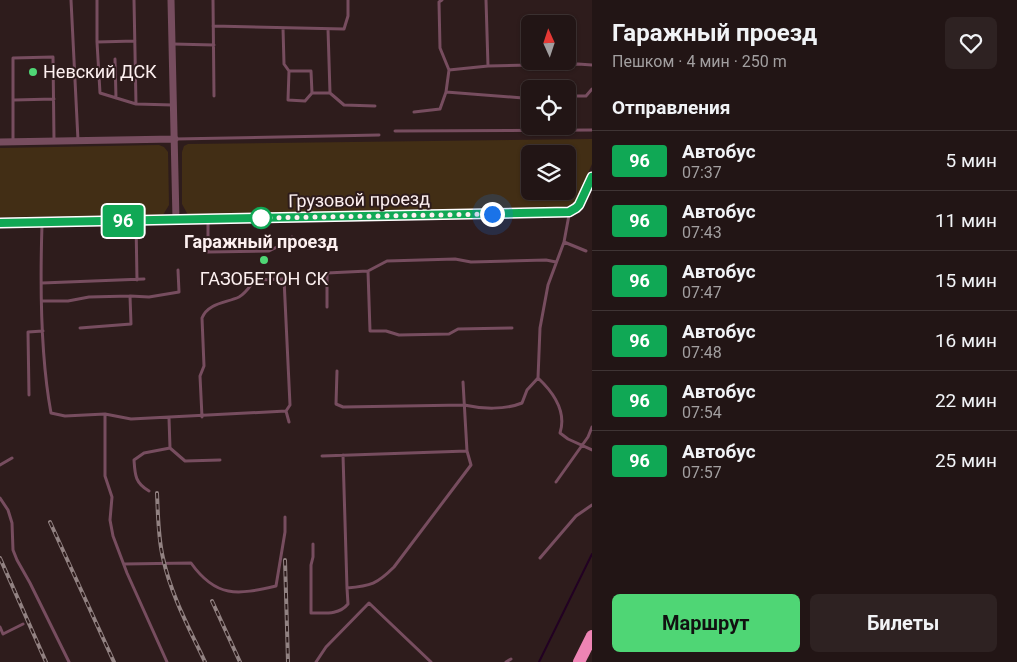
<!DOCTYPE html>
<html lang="ru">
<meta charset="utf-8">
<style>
body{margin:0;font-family:Roboto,sans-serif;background:#2e2222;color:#f1f3f6;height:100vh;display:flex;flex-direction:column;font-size:19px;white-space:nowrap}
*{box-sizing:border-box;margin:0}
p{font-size:16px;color:#a29fa0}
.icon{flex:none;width:28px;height:28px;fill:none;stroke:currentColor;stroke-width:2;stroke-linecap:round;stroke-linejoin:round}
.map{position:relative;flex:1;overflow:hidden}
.side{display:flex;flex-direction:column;background:#221515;width:425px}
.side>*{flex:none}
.badge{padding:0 10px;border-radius:4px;font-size:18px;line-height:32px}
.needle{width:32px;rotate:357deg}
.controls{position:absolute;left:521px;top:15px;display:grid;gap:10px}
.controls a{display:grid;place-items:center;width:55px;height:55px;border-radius:8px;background:#221515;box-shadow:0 1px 4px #0004,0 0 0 1px #3f3434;font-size:25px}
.you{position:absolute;width:25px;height:25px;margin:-12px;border:4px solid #fff;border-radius:50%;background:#1a73e8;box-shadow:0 0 0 8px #1a73e833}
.map>.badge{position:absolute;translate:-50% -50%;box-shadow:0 0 0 2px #fff}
h2{padding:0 20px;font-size:19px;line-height:45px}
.round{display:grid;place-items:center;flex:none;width:52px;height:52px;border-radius:8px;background:#2e2222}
.overview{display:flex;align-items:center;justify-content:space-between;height:85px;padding:0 20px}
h1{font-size:24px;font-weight:700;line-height:38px}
.button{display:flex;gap:10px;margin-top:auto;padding:10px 20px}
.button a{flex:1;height:58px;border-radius:8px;background:#4fd675;color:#111;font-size:20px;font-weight:700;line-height:58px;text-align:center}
.button a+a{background:#2e2222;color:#f1f3f6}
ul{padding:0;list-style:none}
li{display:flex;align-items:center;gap:15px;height:60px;padding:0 20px;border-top:1px solid #3f3434}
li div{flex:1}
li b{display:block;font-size:19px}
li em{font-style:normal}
li .badge{min-width:55px;font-weight:700;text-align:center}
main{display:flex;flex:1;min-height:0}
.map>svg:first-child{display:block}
.green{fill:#422e15;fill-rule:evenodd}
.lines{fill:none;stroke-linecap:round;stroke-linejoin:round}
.stream{stroke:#220123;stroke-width:2}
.lane{stroke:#774d5f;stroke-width:3}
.street{stroke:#774d5f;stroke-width:7}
.secondary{stroke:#a76381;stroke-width:10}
.highway{stroke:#ee84b4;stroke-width:12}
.rail-casing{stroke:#928282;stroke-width:4}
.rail{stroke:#2e1c1c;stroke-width:2;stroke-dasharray:5.5;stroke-linecap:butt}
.line-casing{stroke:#fff;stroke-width:11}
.line{stroke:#10a855;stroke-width:8}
.walk{stroke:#fdf0f0;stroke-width:5;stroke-dasharray:0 9}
.poi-dot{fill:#4fd675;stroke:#2e1c1c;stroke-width:2}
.stop-dot{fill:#fff;stroke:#10a855;stroke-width:2.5}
.labels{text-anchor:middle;stroke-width:4;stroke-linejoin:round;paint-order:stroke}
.poi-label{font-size:18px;fill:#fdf0f0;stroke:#2e1c1c;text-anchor:start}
.street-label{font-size:18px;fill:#fdf0f0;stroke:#2e1c1c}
.stop-label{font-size:18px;font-weight:bold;fill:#fdf0f0;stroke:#2e1c1c}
</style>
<main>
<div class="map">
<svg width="592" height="662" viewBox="0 0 592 662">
<rect width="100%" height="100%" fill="#2e1c1c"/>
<path class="green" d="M592,139v25l-17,39 -7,3 -12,2 -368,7 -6,-11v-52l2,-6 4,-2zM530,154h38v37h-38z
M159,145l5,2 4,5 1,53 -6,10 -163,2v-69z"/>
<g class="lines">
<path class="stream" d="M539,662l53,-108"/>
<path class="lane" d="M71,0l7,140
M97,0v42l38,-1
M134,0l2,104
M213,0l1,96
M486,0l2,66
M213,26l131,3 4,-13v-16
M283,28l1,36 5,7
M328,29l2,64 14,12 31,1
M97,42l3,51 36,11 37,1
M173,44l41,1
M115,59l1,39
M449,70l39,-4 90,-2 14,1
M446,92l77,6 7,-1
M312,93l-1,-22h-22l-1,29 17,1 7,-8h18
M568,96h18l6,-7
M14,100l40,-1
M414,112l26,-3 6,-17 3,-22 -9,-22 -1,-46 3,-2
M395,131l197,-1
M175,139l204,-4
M13,142v-84l40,-1 1,83
M208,221v31l61,-1 10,-5h8l5,-9
M136,222l1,58
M42,225c-2,61 -2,128 9,188l14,3 40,-2 26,5 155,-8 4,-6 -6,-126 -29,1c-5,6 -9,13 -16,17 -13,6 -31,6 -37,21l2,48 -4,10 2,41
M564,242l22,9
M368,271l2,60h16l13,4 50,-1 9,-5 54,-1
M42,283l102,-4
M130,296l19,1 30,-5 -1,-22
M42,301h26l21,-4 41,-1 1,28 -51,4
M327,307v-34l41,-2 19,-10 68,-2 16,3 75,-2 10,2
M337,371l-1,33 7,3 121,-2c18,4 41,5 58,-2l5,-13 11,-12 2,-50 8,-43 16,-43 5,-27
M538,378c15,14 29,33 22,55l8,6 24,11
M29,395l-1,-63 15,-1
M286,411l3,11
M105,414v62l7,21 -2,23 3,16 14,37 40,89
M169,418l1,30 15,13 35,-1
M343,455l4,133c24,-2 30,-4 47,-21l77,-102 -4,-14 -4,-69
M322,456l145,-5
M0,465l12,-7
M556,482l32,-45 4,-10
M149,491c-14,-8 -14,-16 -15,-31l10,-7 26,-5
M0,498l8,12 4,13 1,27 4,10 13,23 39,79
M313,544v13l-2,8v48c14,0 28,2 37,-9l-1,-16
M540,558l36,-42 16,-11
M124,564l67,-1c25,35 46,32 85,23l9,-54v-15
M0,627l3,7 20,-10
M316,662l10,-15 43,-44 62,59
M506,662l5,-3"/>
<path class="street" d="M171,0l5,220
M0,142l175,-3"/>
<path class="secondary" d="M0,223l569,-11 10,-7 13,-28"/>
<path class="highway" d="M579,662l13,-26"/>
<defs>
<path id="rail" d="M157,493c1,22 1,44 6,65 8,37 26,70 42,104
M50,522l64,140
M0,558l46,104
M285,560l3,102
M212,601l28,61"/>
</defs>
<use href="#rail" class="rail-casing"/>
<use href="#rail" class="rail"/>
</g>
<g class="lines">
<defs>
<path id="line" d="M0,223l569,-11 7,-4 3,-3 13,-28"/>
</defs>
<use href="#line" class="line-casing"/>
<use href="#line" class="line"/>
<path class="walk" d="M261,218l231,-4"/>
</g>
<g class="poi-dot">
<circle cx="33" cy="72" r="5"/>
<circle cx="264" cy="260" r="5"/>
</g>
<circle class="stop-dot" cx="261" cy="218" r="10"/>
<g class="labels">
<g class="poi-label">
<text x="43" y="78">Невский ДСК</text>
<text x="264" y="285" text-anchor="middle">ГАЗОБЕТОН СК</text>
</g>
<g class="street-label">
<text transform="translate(359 200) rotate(-1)" y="6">Грузовой проезд</text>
</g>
<g class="stop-label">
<text x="261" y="248">Гаражный проезд</text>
</g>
</g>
</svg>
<div class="controls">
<a><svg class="needle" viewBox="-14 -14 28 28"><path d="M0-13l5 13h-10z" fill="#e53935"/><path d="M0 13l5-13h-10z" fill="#a29fa0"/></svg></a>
<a><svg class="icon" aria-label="locate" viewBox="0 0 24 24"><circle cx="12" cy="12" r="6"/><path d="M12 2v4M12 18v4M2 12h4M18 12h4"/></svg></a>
<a><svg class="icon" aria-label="layers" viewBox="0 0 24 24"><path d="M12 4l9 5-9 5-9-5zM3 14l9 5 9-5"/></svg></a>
</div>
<div class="you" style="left:492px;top:214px"></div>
<b class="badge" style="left:123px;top:221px;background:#10a855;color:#fff">96</b>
</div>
<section class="side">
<div class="overview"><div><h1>Гаражный проезд</h1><p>Пешком · 4 мин · 250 m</p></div><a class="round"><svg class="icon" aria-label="heart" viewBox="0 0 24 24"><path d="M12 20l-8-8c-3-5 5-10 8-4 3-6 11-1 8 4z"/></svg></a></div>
<h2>Отправления</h2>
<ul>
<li><span class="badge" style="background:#10a855;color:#fff">96</span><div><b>Автобус</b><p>07:37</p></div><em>5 мин</em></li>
<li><span class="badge" style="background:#10a855;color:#fff">96</span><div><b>Автобус</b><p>07:43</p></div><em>11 мин</em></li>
<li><span class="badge" style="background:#10a855;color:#fff">96</span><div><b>Автобус</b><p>07:47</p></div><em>15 мин</em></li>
<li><span class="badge" style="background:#10a855;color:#fff">96</span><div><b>Автобус</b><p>07:48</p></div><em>16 мин</em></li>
<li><span class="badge" style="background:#10a855;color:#fff">96</span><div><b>Автобус</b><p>07:54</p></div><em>22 мин</em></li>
<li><span class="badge" style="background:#10a855;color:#fff">96</span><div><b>Автобус</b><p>07:57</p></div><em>25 мин</em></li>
</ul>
<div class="button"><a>Маршрут</a><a>Билеты</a></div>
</section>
</main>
